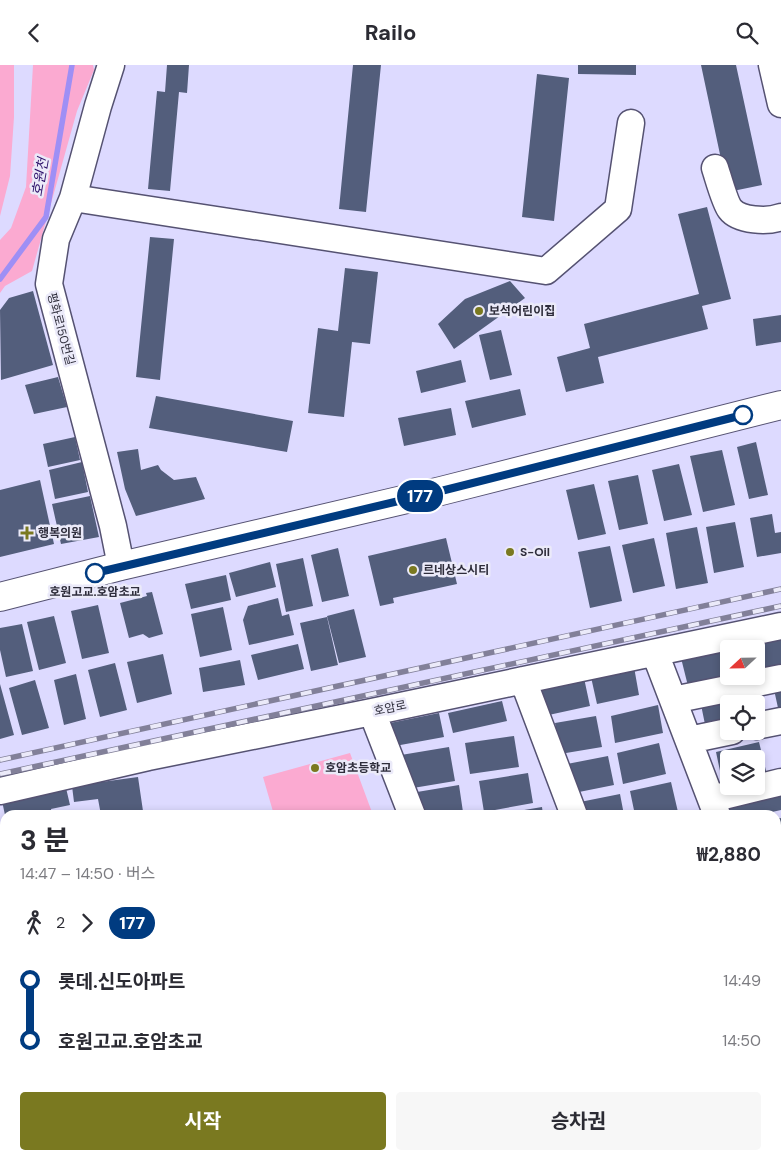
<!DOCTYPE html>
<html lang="ko">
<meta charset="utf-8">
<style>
body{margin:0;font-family:"DM Sans","Noto Sans KR",sans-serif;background:#f7f7f7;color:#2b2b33;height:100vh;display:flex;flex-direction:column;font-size:19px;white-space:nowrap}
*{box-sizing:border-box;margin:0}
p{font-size:16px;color:#7c7c81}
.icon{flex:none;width:28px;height:28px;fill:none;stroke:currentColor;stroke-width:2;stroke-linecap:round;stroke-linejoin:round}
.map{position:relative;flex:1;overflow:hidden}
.panel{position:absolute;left:0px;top:745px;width:781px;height:350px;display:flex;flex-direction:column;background:#fff;border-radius:15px 15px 0 0;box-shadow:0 2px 8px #0003}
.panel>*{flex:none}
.badge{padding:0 10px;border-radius:16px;font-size:18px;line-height:32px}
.needle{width:32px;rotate:248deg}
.buttons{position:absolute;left:720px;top:575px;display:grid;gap:10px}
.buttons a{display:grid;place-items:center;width:45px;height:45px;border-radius:5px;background:#fff;box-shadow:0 2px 8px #0003;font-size:25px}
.map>.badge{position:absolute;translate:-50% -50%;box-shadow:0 0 0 2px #fff}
.legs{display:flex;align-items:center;gap:8px;height:55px;padding:0 20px;font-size:16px}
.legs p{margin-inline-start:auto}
.overview{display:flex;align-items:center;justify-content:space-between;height:85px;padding:0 20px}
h1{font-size:28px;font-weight:700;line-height:38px}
.action{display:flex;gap:10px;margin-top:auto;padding:10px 20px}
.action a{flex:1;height:58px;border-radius:5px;background:#7a7920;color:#fff;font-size:20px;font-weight:700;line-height:58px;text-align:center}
.action a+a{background:#f7f7f7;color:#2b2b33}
ul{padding:0 20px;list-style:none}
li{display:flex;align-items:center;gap:18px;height:60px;font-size:19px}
li i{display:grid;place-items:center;width:8px;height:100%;margin:0 6px;background:currentColor}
li i::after{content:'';width:12px;height:12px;margin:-6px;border:4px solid;border-radius:50%;background:#fff}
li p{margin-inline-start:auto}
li:first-child i{background:linear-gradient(#0000 50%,currentColor 0)}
li:last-child i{background:linear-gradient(currentColor 50%,#0000 0)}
header{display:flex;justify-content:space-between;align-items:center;height:65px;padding:0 20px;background:#fff;font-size:22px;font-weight:700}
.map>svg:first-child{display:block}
.green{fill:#fbaad1}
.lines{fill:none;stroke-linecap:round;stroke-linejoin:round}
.stream{stroke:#9e8ff5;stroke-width:5.5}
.building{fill:#535e7c}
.minor-casing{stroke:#555272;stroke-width:29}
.major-casing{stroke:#555272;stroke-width:30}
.minor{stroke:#fff;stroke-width:26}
.major{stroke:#fff;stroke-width:28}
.rail-casing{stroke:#828099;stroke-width:5.5}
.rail{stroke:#ebeaf9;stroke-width:4;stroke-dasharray:11;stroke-linecap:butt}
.line-1-casing{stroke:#fff;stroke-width:11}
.line-1{stroke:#003b80;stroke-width:8}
.poi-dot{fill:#7a7920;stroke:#ebeaf9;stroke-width:2}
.stop-1-dot{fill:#fff;stroke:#003b80;stroke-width:2.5}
.labels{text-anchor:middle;stroke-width:5;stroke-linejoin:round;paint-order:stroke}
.poi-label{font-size:12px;font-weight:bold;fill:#2e2d3b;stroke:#ebeaf9;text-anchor:start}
.street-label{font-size:12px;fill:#2e2d3b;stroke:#ebeaf9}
.stop-label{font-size:12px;font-weight:bold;fill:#2e2d3b;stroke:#ebeaf9}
.water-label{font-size:14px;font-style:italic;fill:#2d106a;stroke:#ebeaf9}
</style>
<header><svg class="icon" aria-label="back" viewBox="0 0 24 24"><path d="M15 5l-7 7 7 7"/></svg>Railo<svg class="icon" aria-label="search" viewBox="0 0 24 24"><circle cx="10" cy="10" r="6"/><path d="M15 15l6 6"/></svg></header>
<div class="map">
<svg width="781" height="1095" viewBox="0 0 781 1095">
<rect width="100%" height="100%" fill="#dddaff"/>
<path class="green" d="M0,0h14v52l-4,59 -10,40z
M33,0h60l1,5 -17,41 -45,160 -27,15 -5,7v-53l11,-12 15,-41z
M350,688l23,62h-99l-11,-38z"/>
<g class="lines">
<path class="stream" d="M0,214l46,-62 26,-152"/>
</g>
<path class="building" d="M167,0h22l-2,28 -8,-1 -9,99 -22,-2 9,-98 8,1z
M353,0h28l-15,147 -27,-3z
M578,0h58v10l-58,-1z
M701,0h35l26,120 -34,7z
M537,9l32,4 -15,143 -32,-4z
M707,142l24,92 -29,7 6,23 -110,28 6,26 -38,9 -9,-35 33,-9 -6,-24 115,-30 -21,-80z
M150,172l24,2 -14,141 -24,-3z
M345,203l33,4 -8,72 -18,-2 -8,75 -36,-4 10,-85 20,3z
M510,216l15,17 -71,51 -16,-25 27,-25z
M33,226l20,74 -52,15 -1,-70 9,-12z
M781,250v27l-25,4 -3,-27z
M501,265l11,45 -22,5 -11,-45z
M461,295l5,22 -45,11 -5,-22z
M58,312l9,30 -33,7 -9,-29z
M520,324l6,26 -54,13 -7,-27z
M156,331l137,25 -6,31 -138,-24z
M451,343l5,27 -52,11 -6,-28z
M75,372l5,23 -32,7 -5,-23z
M756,377l12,53 -19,4 -12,-52z
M138,384l3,21 17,-5 3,5 13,10 22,-3 9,22 -69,17 -11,-27 -8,-37z
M722,385l13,55 -32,7 -13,-56z
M82,397l6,30 -33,7 -6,-29z
M679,399l13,51 -28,6 -12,-51z
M638,410l10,49 -29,6 -11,-49z
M40,415l14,64 -54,13v-67z
M594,419l12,50 -28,6 -12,-50z
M90,431l9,41 -38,7 -9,-40z
M772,449l3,19 6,-1v21l-24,4 -7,-39z
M735,457l9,45 -30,6 -8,-46z
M697,462l11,56 -32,6 -10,-56z
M446,473l11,46 -64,14 1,5 -14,3 -12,-50z
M654,473l11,48 -32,7 -11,-48z
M610,481l12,55 -32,7 -12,-56z
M338,483l11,48 -27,6 -11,-47z
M303,493l10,48 -27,6 -10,-48z
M270,497l6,25 -40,10 -7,-24z
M226,510l5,25 -40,9 -6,-25z
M152,527l11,42 -14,4 -6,-4 -14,4 -9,-35 27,-7 -1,-3z
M278,533l4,18 7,-2 5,21 -45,10 -6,-25 5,-14z
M98,540l11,48 -27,6 -11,-48z
M223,542l9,43 -32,7 -9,-43z
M354,544l12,48 -27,6 -12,-47z
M54,551l12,47 -27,7 -12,-48z
M327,552l11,48 -27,6 -11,-48z
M22,559l11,47 -27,6 -6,-27v-22z
M781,567v39l-25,5v-27h-4l-2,-11z
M298,579l6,25 -46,11 -7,-25z
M718,580l8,36 -37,9 -9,-36z
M163,589l9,40 -35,9 -10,-41z
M240,595l5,25 -42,7 -4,-24z
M115,598l12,47 -27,7 -12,-47z
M634,602l5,28 -42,9 -6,-27z
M76,609l10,45 -22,6 -10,-45z
M584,613l6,28 -46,10 -6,-28z
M35,615l14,48 -27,7 -13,-47z
M781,618v34h-1l-7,-32z
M0,619l14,51 -14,4z
M743,626l3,13h-17v25l-22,5 -7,-34z
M502,636l5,20 -54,12 -5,-20z
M658,640l5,28 -48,10 -4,-27z
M439,648l5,24 -49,9 -5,-23z
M596,651l6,31 -42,7 -5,-31z
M514,671l5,31 -49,7 -5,-31z
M759,677l8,33 -11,3v-19h-27v25l-6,1 -7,-33z
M659,678l7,31 -43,10 -6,-31z
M449,682l6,34 -48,8 -6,-34z
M608,691l6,29 -40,8 -7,-29z
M528,708l5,30 -49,9 -5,-31z
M138,712l5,34 -26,4h-16l-3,-16 -24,3 -2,-16z
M671,717l7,30 -13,3h-30l-5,-24z
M459,720l4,27 -14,3h-28l-4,-23z
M66,723l4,17 -19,4 1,6h-47l-3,-14z
M781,726v19l-22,5h-32l-3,-16z
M620,729l4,21h-41l-3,-13z
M542,742l1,8h-42v-1z
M237,746l1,4h-12z
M781,753v28l-5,1v-28z
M781,791v23l-5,1v-23z
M1,794l3,16 -4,1v-16z
M5,843v20l-5,1v-20z
M776,850l5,9 -5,2z
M5,891v22h-2l-3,-21z
M776,922l5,9 -5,2z
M776,995l5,11v53l-5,2z
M5,996v30l-5,1v-30z
M5,1047v33l-5,1v-33z
M130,1090h36l2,5h-52z
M186,1090h41l-14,5h-25z
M648,1090l4,5h-12z
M651,1090h35l-8,5h-24z
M691,1090h3l3,5h-15z"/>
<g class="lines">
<defs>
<path id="minor" d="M111,0l-13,41 -25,92 -17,41 -7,45 64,242 8,40
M772,0l9,39
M715,103c3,9 10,35 15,41 9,12 38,13 51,8
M73,133l473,73 72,-62 13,-86
M655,588l62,162
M523,615l51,135
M673,635l108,-22
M372,647l40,103
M756,661l25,-5
M689,675l43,-9
M0,726l148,-34 224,-45 409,-86
M711,734l70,-17
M776,982l5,-2
M516,1090l2,5
M309,1095l5,-5
M478,1095l13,-5"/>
<path id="major" d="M0,532l121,-31 320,-75 340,-86"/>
</defs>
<use href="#minor" class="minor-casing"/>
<use href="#major" class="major-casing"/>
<use href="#minor" class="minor"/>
<use href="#major" class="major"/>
<defs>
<path id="rail" d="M0,695l781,-171
M0,709l781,-168"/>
</defs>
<use href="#rail" class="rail-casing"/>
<use href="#rail" class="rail"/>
</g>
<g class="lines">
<defs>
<path id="line-1" d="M95,508l346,-82 302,-76"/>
</defs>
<use href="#line-1" class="line-1-casing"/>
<use href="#line-1" class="line-1"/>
</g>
<g class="poi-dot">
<circle cx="479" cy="246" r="5"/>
<path d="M24.5 460.5h5v5h5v5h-5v5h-5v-5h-5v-5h5z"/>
<circle cx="510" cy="487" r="5"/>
<circle cx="413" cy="505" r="5"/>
<circle cx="315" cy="703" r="5"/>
</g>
<g class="stop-1-dot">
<circle cx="743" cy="350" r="9"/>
<circle cx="95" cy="508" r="9"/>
</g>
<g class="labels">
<g class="poi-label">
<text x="489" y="250">보석어린이집</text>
<text x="38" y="472">행복의원</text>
<text x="520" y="491">S-Oil</text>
<text x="423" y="509">르네상스시티</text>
<text x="325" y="707">호암초등학교</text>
</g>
<g class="street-label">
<text transform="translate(61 264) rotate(75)" y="4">평화로150번길</text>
<text transform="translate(390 643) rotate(-12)" y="4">호암로</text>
</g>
<g class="stop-label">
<text x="95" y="531">호원고교.호암초교</text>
</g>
<g class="water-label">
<text transform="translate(40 112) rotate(-80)" y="5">호원천</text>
</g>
</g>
</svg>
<div class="buttons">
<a><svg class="needle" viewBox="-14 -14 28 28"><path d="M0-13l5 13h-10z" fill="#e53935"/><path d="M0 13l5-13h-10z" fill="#7c7c81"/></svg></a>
<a><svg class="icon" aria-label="locate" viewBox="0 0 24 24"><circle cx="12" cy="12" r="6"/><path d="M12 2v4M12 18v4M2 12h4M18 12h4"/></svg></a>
<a><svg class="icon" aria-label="layers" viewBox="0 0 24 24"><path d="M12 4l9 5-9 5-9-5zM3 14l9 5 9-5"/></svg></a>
</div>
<b class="badge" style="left:420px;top:431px;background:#003b80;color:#fff">177</b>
<section class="panel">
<div class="overview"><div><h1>3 분</h1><p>14:47 – 14:50 · 버스</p></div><b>₩2,880</b></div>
<div class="legs"><svg class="icon" aria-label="walk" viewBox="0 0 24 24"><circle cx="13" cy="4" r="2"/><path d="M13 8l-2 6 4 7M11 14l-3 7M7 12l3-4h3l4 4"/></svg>2<svg class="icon" aria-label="forward" viewBox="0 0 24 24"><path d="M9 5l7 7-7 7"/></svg><b class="badge" style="background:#003b80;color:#fff">177</b></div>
<ul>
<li><i style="color:#003b80"></i><b>롯데.신도아파트</b><p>14:49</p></li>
<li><i style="color:#003b80"></i><b>호원고교.호암초교</b><p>14:50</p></li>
</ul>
<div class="action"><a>시작</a><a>승차권</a></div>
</section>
</div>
